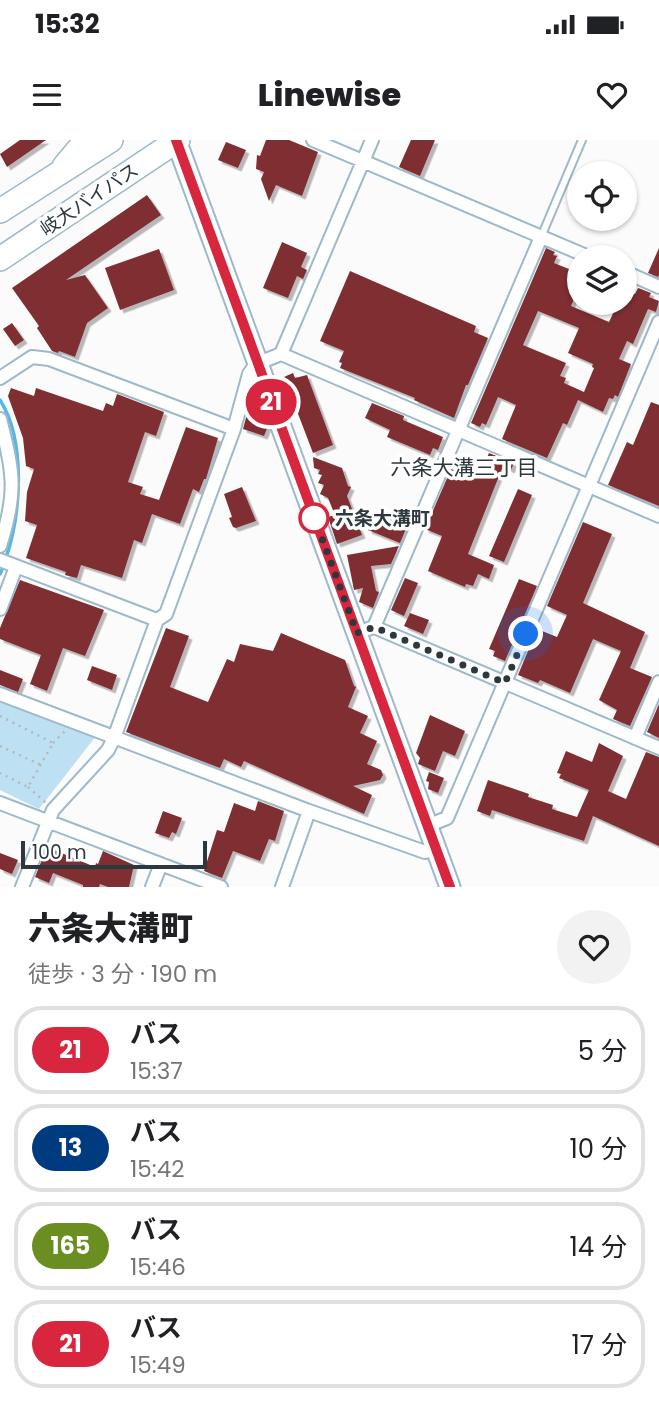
<!DOCTYPE html>
<html lang="ja">
<meta charset="utf-8">
<style>
body{margin:0;font-family:Poppins,"Noto Sans JP",sans-serif;background:#f2f2f2;color:#202124;height:100vh;display:flex;flex-direction:column;font-size:26px;white-space:nowrap}
*{box-sizing:border-box;margin:0}
p{font-size:23px;color:#757577}
.icon{flex:none;width:38px;height:38px;fill:none;stroke:currentColor;stroke-width:2;stroke-linecap:round;stroke-linejoin:round}
.map{position:relative;height:747px;overflow:hidden}
.side{display:flex;flex-direction:column;background:#fff;flex:1}
.side>*{flex:none}
.badge{padding:0 14px;border-radius:23px;font-size:24px;line-height:46px}
.buttons{position:absolute;left:567px;top:21px;display:grid;gap:14px}
.buttons a{display:grid;place-items:center;width:70px;height:70px;border-radius:50%;background:#fff;box-shadow:0 2px 5px #0004;font-size:35px}
.scale{position:absolute;left:21px;bottom:18px;width:186px;box-sizing:border-box;padding-left:7px;border:4px solid #2d383e;border-top:0;font-size:19px;line-height:24px;white-space:nowrap;color:#2d383e;-webkit-text-stroke:5px #fff;paint-order:stroke}
.you{position:absolute;width:35px;height:35px;margin:-18px;border:5px solid #fff;border-radius:50%;background:#1a73e8;box-shadow:0 0 0 10px #1a73e833}
.map>.badge{position:absolute;translate:-50% -50%;box-shadow:0 0 0 4px #fff}
.round{display:grid;place-items:center;flex:none;width:74px;height:74px;border-radius:37px;background:#f2f2f2}
.overview{display:flex;align-items:center;justify-content:space-between;height:119px;padding:0 28px}
h1{font-size:33px;font-weight:800;line-height:52px}
ul{padding:0;list-style:none}
li{display:flex;align-items:center;gap:21px;height:88px;margin:0 14px 10px;padding:0 14px;border:4px solid #e0e0e0;border-radius:28px}
li div{flex:1}
li b{display:block;font-size:26px}
li em{font-style:normal}
li .badge{min-width:77px;font-weight:700;text-align:center}
.status{display:flex;justify-content:space-between;align-items:center;height:49px;padding:0 35px;background:#fff;direction:ltr}
.status svg{height:19px;fill:currentColor}
header{display:flex;justify-content:space-between;align-items:center;height:91px;padding:0 28px;background:#fff;font-size:32px;font-weight:800}
.map>svg:first-child{display:block}
.green{fill:#bee0f3}
.lines{fill:none;stroke-linecap:round;stroke-linejoin:round}
.stream{stroke:#58b6e5;stroke-width:3.5}
.building{fill:#7f2e32;fill-rule:evenodd;filter:url(#shadow)}
.lane-casing{stroke:#9eb9c8;stroke-width:10}
.street-casing{stroke:#9eb9c8;stroke-width:16}
.secondary-casing{stroke:#9eb9c8;stroke-width:21}
.primary-casing{stroke:#9eb9c8;stroke-width:23}
.highway-casing{stroke:#9eb9c8;stroke-width:26}
.path{stroke:#b4b8ba;stroke-width:2.5;stroke-dasharray:2 5;stroke-linecap:butt}
.lane{stroke:#fff;stroke-width:6}
.street{stroke:#fff;stroke-width:12}
.secondary{stroke:#fff;stroke-width:18}
.primary{stroke:#fff;stroke-width:19}
.highway{stroke:#fff;stroke-width:23}
.line-casing{stroke:#fff;stroke-width:16}
.line{stroke:#d7263d;stroke-width:10}
.walk{stroke:#2d383e;stroke-width:7;stroke-dasharray:0 12.6}
.stop-dot{fill:#fff;stroke:#d7263d;stroke-width:3.5}
.labels{text-anchor:middle;stroke-width:7;stroke-linejoin:round;paint-order:stroke}
.street-label{font-size:19px;fill:#2d383e;stroke:#fff}
.stop-label{font-size:19px;font-weight:bold;fill:#2d383e;stroke:#fff;text-anchor:start}
.neighbourhood-label{font-size:21px;fill:#2d383e;stroke:#fff}
</style>
<div class="status"><b>15:32</b><svg viewBox="0 0 49 12"><path d="M0 12V9h3v3zM5 12V6h3v6zM10 12V3h3v9zM15 12V0h3v12zM26 1h20v11H26zM47 4h2v5h-2z"/></svg></div>
<header><svg class="icon" aria-label="menu" viewBox="0 0 24 24"><path d="M4 6h16M4 12h16M4 18h16"/></svg>Linewise<svg class="icon" aria-label="heart" viewBox="0 0 24 24"><path d="M12 20l-8-8c-3-5 5-10 8-4 3-6 11-1 8 4z"/></svg></header>
<div class="map">
<svg width="659" height="747" viewBox="0 0 659 747">
<defs>
<filter id="shadow"><feDropShadow dx="3.5" dy="3.5" stdDeviation="0" flood-color="#0004"/></filter>
</defs>
<rect width="100%" height="100%" fill="#fbfbfb"/>
<path class="green" d="M0,558l96,38 -57,73 -39,-19z"/>
<g class="lines">
<path class="stream" d="M0,260c26,41 21,113 6,158
M0,434l4,-9"/>
</g>
<path class="building" d="M20,0h26l-39,27 -7,-13z
M266,0h23l29,12 -16,44 -26,-11 -7,16 -8,-22 3,-7 -8,-3 1,-14 3,1z
M411,0h24l-15,36 -21,-9z
M226,2l20,8 -8,18 -20,-8z
M147,55l14,20 -95,65 19,-5 23,33 -21,15 -12,34 -16,-6 -1,2 -6,-2 -15,-23 2,-2 -27,-38z
M282,102l25,11 -6,14 6,3 -4,9 -6,-3 -9,22 -25,-10z
M546,108l9,4 -2,3 4,1 -3,7 25,10v14l-8,19 38,16 9,-19h7v-13l10,4 3,-6 3,1 10,4 -2,4 10,4 -3,11 -8,-3 -15,35 -6,-3 -8,18 12,5 -13,33 -3,-2 -2,4 -4,-1 -6,14 -25,-12 -11,25 -4,-2 -16,35 -45,-19 14,-34 -18,-8 -12,28 -4,-2 -2,4 -9,-4zM538,171l41,17 -11,25 25,11 -1,3 2,1 -10,24 -20,-9 2,-5 -6,-2 6,-13 -43,-18z
M659,108v27l-1,2 -10,-4z
M159,109l15,41 -54,20 -15,-42z
M350,131l126,55 -2,6 14,6 -20,47h-2l-12,33 -40,-18 1,-2 -75,-30 2,-5 -3,-1 5,-11 -24,-10z
M12,183l12,17 -9,6 -12,-17z
M293,233l2,5 12,-3 26,70 -20,8 -29,-76z
M11,248l23,8 2,-8 67,23 3,-8 7,3 4,-12 47,18 -8,24 -11,-4 -17,50 15,5 -3,7 19,6 27,-73 32,11 -12,41h-2l-5,13 -6,-3 -13,35 -28,-10 -10,29 -8,-3 -12,38 -41,-13 -4,13 -12,-3 1,-3 -40,-14 11,-33 -12,-4 2,-29 7,-23 -8,-3 -3,-28 -15,-42z
M251,259l7,3 -2,5 6,2 -5,13 11,4 -4,10 -21,-7z
M651,262l8,3v101l-51,-21 19,-43 6,3z
M372,263l32,13 -1,4 40,17 -5,13 -5,-2 -3,7 -43,-18 3,-7 -25,-12z
M489,313l25,10 -3,7 -8,-4 -35,88 26,11 -5,14 -11,-5 -5,12 -7,-2 -1,3 -37,-16 14,-35 -17,-7 26,-60 5,2 1,-5 22,10z
M313,317l29,11 6,18 3,1 -4,9 15,39 -25,9 -9,-27 7,-2 -7,-17 -8,-4 4,-9 -6,-2 4,-8 -4,-1 2,-4 -6,-2z
M242,347l14,34 -20,7 -3,-1 -4,-9 3,-1 -8,-23z
M518,349l14,6 -28,67 -15,-6z
M376,371l32,13 -8,19 -32,-13z
M583,382l29,12 -29,69 62,29 -15,36 22,9 -22,49 -17,-7 4,-9 -18,-10 22,-49 -28,-12 -23,54 -30,-13 -2,3 -20,-8 19,-46 20,8 10,-22 -20,-9z
M399,406l-8,18 -20,2 5,25 3,1 -6,16 -14,-6 4,-14 -9,2 -7,-35z
M405,438l13,5 -14,33 -13,-6z
M519,439l18,7 -32,75 -12,-5 2,-5 -6,-2z
M20,440l84,30 -19,46 -22,-8 -16,43 -17,-7 11,-29 -41,-16v-11z
M410,473l19,7 -6,14 -19,-8z
M166,488l23,8 -19,51 38,15 19,-43 7,3 6,-18 33,7 8,-18 64,27 9,26 2,1 -8,20 20,9 -8,17 17,8 -10,23 14,6 2,5 -3,5 -27,6 19,9 -8,19 -120,-53 -3,6 -17,-8 -4,9 -94,-36z
M92,526l25,9 -5,15 -25,-10z
M0,530l23,9 -5,13 -18,-7z
M659,564v34l-12,-6z
M430,575l35,16 -10,25 -12,-5 -8,20 -17,-7 2,-6 -4,-5z
M599,603l24,13 -15,35 18,8 20,-47 13,5v89l-66,-30 -9,25 -92,-31 -2,6 -13,-5 11,-31 41,14 -1,3 25,8 -1,4 25,8 12,-27 -30,-12 2,-4 -4,-1 9,-22 26,11z
M429,632l15,6 -6,15 -10,-4 1,-7 -3,-1z
M258,661l26,10 -9,30 -6,-2 -9,22 -27,-10 -11,27 -18,-7 13,-41 7,2 10,-29 21,8z
M163,671l19,7 -6,16 -4,-2 -3,6 -14,-5z
M47,707l48,20 1,-4 2,1 5,-13 31,14 -5,22h-21l-8,-3 -1,3h-16v-2l-30,-12 -4,10 -14,-6z
M0,713l18,7 -6,14 -12,-5z"/>
<g class="lines">
<defs>
<path id="lane" d="M541,97l41,-97"/>
<path id="street" d="M313,0l276,117
M625,132l34,15
M281,214l91,-214
M0,238l32,-21 17,2 185,70
M0,279c14,54 17,74 0,127
M0,420l157,60
M0,469l16,-42
M374,487l167,-390
M368,489l6,-2 285,121
M0,554l309,117 116,41 11,-3
M635,598l24,-56
M0,663l221,84
M427,686l20,-8 212,-496
M22,747l31,-77 55,-60 6,-12 43,-118 9,-6 68,-185 15,-55 7,-10 25,-10 378,162
M152,747l9,-23
M282,747l27,-76"/>
<path id="secondary" d="M62,25l21,-25"/>
<path id="primary" d="M176,0l274,747"/>
<path id="highway" d="M0,71l111,-71
M0,119l178,-119"/>
</defs>
<use href="#lane" class="lane-casing"/>
<use href="#street" class="street-casing"/>
<use href="#secondary" class="secondary-casing"/>
<use href="#primary" class="primary-casing"/>
<use href="#highway" class="highway-casing"/>
<path class="path" d="M0,576l53,27 -25,44 -28,-14
M53,603l13,-13
M0,606l41,19
M28,647l18,16"/>
<use href="#lane" class="lane"/>
<use href="#street" class="street"/>
<use href="#secondary" class="secondary"/>
<use href="#primary" class="primary"/>
<use href="#highway" class="highway"/>
</g>
<g class="lines">
<defs>
<path id="line" d="M176,0l274,747"/>
</defs>
<use href="#line" class="line-casing"/>
<use href="#line" class="line"/>
<path class="walk" d="M314,378l-2,-7 45,122 17,-6 131,56 21,-49"/>
</g>
<circle class="stop-dot" cx="314" cy="378" r="14"/>
<g class="labels">
<g class="street-label">
<text transform="translate(89 59) rotate(-34)" y="7">岐大バイパス</text>
</g>
<g class="stop-label">
<text x="335" y="385">六条大溝町</text>
</g>
<g class="neighbourhood-label">
<text x="464" y="335">六条大溝三丁目</text>
</g>
</g>
</svg>
<div class="buttons">
<a><svg class="icon" aria-label="locate" viewBox="0 0 24 24"><circle cx="12" cy="12" r="6"/><path d="M12 2v4M12 18v4M2 12h4M18 12h4"/></svg></a>
<a><svg class="icon" aria-label="layers" viewBox="0 0 24 24"><path d="M12 4l9 5-9 5-9-5zM3 14l9 5 9-5"/></svg></a>
</div>
<div class="scale">100 m</div>
<div class="you" style="left:526px;top:494px"></div>
<b class="badge" style="left:271px;top:262px;background:#d7263d;color:#fff">21</b>
</div>
<section class="side">
<div class="overview"><div><h1>六条大溝町</h1><p>徒歩 · 3 分 · 190 m</p></div><a class="round"><svg class="icon" aria-label="heart" viewBox="0 0 24 24"><path d="M12 20l-8-8c-3-5 5-10 8-4 3-6 11-1 8 4z"/></svg></a></div>
<ul>
<li><span class="badge" style="background:#d7263d;color:#fff">21</span><div><b>バス</b><p>15:37</p></div><em>5 分</em></li>
<li><span class="badge" style="background:#003b80;color:#fff">13</span><div><b>バス</b><p>15:42</p></div><em>10 分</em></li>
<li><span class="badge" style="background:#6b8e23;color:#fff">165</span><div><b>バス</b><p>15:46</p></div><em>14 分</em></li>
<li><span class="badge" style="background:#d7263d;color:#fff">21</span><div><b>バス</b><p>15:49</p></div><em>17 分</em></li>
</ul>
</section>
